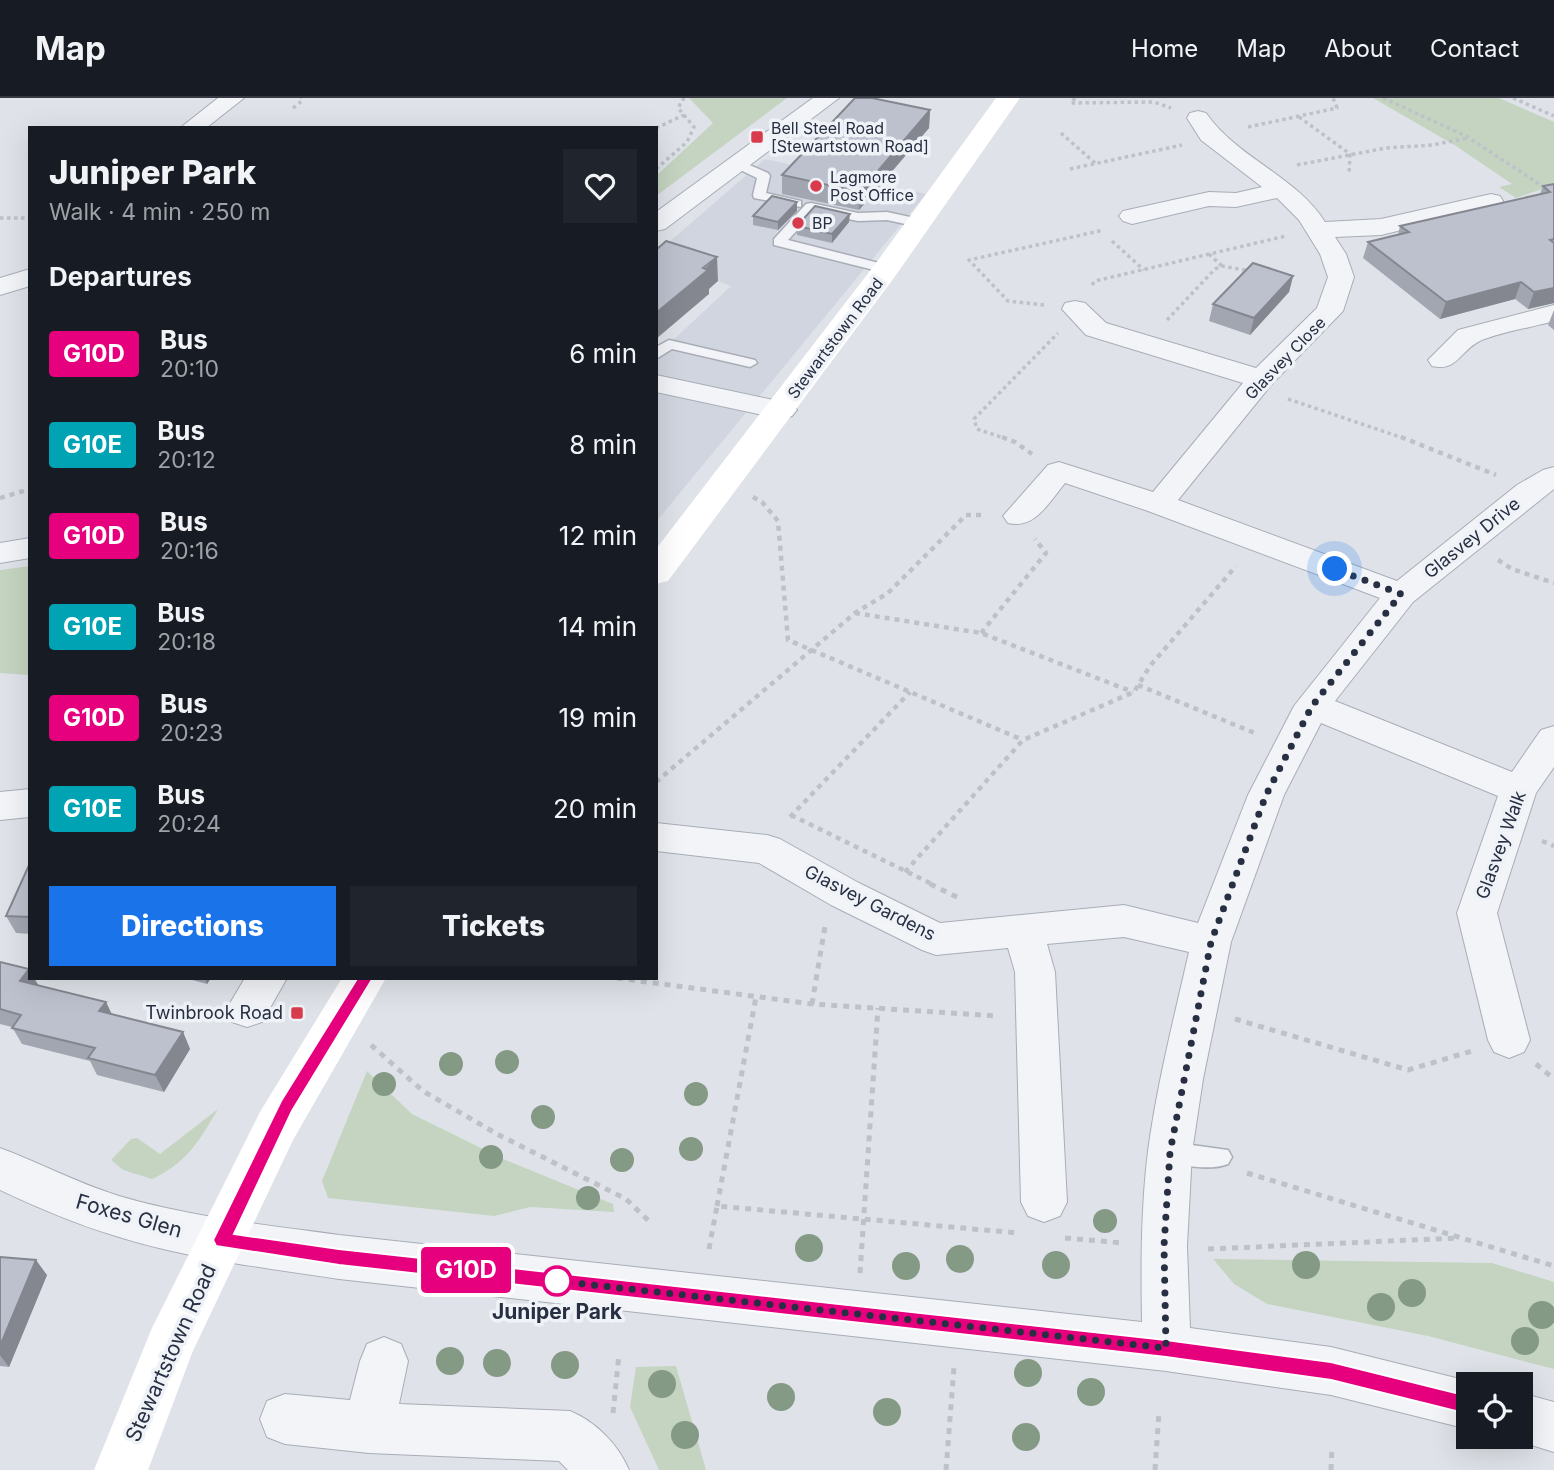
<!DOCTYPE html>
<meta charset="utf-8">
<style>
body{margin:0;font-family:Inter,sans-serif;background:#20242c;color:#f1f3f6;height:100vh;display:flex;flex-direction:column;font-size:26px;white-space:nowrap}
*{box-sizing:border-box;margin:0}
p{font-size:23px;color:#9ea1a6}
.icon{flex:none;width:38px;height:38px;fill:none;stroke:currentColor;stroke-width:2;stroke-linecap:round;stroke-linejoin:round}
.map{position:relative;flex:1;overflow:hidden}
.panel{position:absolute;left:28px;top:28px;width:630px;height:854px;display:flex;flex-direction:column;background:#171b24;border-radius:0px;box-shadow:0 7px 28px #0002}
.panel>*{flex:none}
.badge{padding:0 14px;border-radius:5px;font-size:24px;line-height:46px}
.controls{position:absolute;left:1456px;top:1274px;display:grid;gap:14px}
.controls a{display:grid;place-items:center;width:77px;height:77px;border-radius:0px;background:#171b24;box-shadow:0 7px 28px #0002;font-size:35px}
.you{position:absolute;width:35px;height:35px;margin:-18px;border:5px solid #fff;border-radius:50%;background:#1a73e8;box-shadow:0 0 0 10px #1a73e833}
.map>.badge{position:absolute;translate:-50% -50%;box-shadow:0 0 0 4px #fff}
h2{padding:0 21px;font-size:26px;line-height:63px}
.round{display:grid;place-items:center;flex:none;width:74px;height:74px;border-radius:0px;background:#20242c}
.head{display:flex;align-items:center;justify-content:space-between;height:119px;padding:0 21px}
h1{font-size:33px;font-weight:800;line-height:52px}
.button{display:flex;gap:14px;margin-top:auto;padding:14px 21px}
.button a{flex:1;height:80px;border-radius:0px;background:#1a73e8;color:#fff;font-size:28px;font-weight:800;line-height:80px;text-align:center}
.button a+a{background:#20242c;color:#f1f3f6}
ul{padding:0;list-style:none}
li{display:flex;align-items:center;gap:21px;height:91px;padding:0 21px}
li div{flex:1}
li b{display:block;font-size:26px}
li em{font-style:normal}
li .badge{min-width:77px;font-weight:700;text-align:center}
header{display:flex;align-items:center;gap:42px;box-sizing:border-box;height:98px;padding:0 35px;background:#171b24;border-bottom:2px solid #363941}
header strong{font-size:33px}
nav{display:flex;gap:38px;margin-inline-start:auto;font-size:24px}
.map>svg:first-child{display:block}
.built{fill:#d1d5df}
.green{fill:#c4d4c0}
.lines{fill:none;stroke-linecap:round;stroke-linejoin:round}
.lane-casing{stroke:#a8adb7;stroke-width:3}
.street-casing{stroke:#a8adb7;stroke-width:2}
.path-far2{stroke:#bdc1c8;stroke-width:3.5;stroke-dasharray:3.5 3.5;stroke-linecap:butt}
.path-far1{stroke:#bdc1c8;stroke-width:4.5;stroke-dasharray:5 5;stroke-linecap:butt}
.path{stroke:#bdc1c8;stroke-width:5;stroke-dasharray:6 6;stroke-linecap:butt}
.lane{fill:#f2f4f7;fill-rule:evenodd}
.street{fill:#f2f4f7;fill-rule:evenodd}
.secondary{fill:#fff;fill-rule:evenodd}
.tree{fill:#849a85}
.wall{fill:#a2a6b0}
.shaded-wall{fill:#848790}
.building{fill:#bcc1cd;stroke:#848790;stroke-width:2}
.line{fill:#e6007e;stroke:#fff;stroke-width:2}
.walk{stroke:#272f42;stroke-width:7;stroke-dasharray:0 12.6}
.poi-dot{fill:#d83b4b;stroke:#eff2f7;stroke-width:2.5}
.stop-dot{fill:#fff;stroke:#e6007e;stroke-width:3.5}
.labels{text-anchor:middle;stroke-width:7;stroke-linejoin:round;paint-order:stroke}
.far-poi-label{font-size:16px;fill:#272f42;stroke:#eff2f7;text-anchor:start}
.far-street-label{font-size:16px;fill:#272f42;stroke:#eff2f7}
.street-label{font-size:18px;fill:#272f42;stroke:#eff2f7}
.poi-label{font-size:18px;fill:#272f42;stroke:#eff2f7;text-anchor:end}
.near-street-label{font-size:21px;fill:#272f42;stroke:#eff2f7}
.near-stop-label{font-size:21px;font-weight:bold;fill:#272f42;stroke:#eff2f7}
</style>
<header>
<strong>Map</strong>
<nav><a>Home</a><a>Map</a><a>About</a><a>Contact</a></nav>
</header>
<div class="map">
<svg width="1554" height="1372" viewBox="0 0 1554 1372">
<rect width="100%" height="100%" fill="#dfe3e9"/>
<path class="built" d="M765,61l161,35 -270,328v-166l75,-70 -30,-11 16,-20 -48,-13z"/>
<path class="green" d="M689,0h98l-131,98v-20l57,-53z
M1373,0h126l55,24v63l-38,13 -17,-11 13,-3 -56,-38z
M30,468v109l-30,-2v-103z
M367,973l45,43 89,44 112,46 1,8 -84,-5 -36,9 -166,-18 -6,-17z
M218,1011c-19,32 -31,54 -66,70l-29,-9 -12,-10 20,-21 6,-1 23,16z
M1213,1161l279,4 62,19v87l-126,-33 -161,-32 -33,-20z
M676,1268l30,104h-47l-29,-63 6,-40z"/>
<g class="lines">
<defs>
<path id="lane" d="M738,62l30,13 2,3 -4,17 35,8v6l-47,-9 -1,-3 4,-17 -23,-11v-6z
M811,105l47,10 29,-1 37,8 2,3 -7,4 -32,-7 -29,1 -44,-9 -26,28 103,26v6l-5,1 -112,-28v-6l32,-35z
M669,242l86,20 2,3 -7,4 -78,-18 -16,10v-12z
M1170,1044l58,8 4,7 -4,7c-17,7 -49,2 -66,-5l-4,-7 4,-7z"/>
<path id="street" d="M218,0h26l-38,30h-26z
M813,0h26l-174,131 -9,2v-19z
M1198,13l8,2c31,45 90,63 119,109l56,-3 110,-25 9,2 3,5 -3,5 -119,29 -46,2 11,17 8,23 -11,34 -72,74 -93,115 219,81 120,-96 26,-15 11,-3v22l-141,113 -78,99 177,71 29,-42 13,-4v41l-18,26 -39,120 33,127 -6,12 -15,6 -15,-6 -6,-12 -31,-127 41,-117 -177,-73 -37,72 -53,147 -28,137 -11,73 -5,94 3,82 141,19 137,34 9,3h-9v45l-137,-34 -165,-24 -827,-92c-73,-11 -149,-20 -220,-42 -41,-12 -81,-29 -119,-47v-42c40,15 77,35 119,48 71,21 147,29 220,39l803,87c-1,-57 -1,-114 6,-171 9,-67 26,-133 41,-199l-65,-15 -77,7 8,28 12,230 -7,14 -16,6 -16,-6 -7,-14 -6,-230 -7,-24 -72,7 -14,-5 -91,-45 -72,-42 -103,-12v-28l111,12 13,4 79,44 81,40 184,-18 74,18 50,-128 46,-89 86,-108 -232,-87 -83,-28c-16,19 -30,47 -57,40l-5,-7 45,-51 11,-3 94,30 90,-109 -157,-48 -24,-26 3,-6 10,-2 10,2 21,20 150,45 61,-60 11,-31 -8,-23 -21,-34 -22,-22 -41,9 -27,-1 -77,18 -9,-3 -4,-5 4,-5 86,-19 27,1 26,-6 -61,-47 -14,-22 3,-5z
M30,171v17l-30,9v-17z
M1554,207v16c-20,6 -59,12 -76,21 -18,10 -22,30 -46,24l-4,-6 30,-30z
M656,277l136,29 5,6 -5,6 -10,3 -126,-27z
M30,440v20l-30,5v-20z
M30,691v28l-30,3v-28z
M245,880h42l-25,44 -15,5 -15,-5 -6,-12z
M384,1239l17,7 7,17 -9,43 171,7c26,11 48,33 59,59h-61l-9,-9 -190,-8 -84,-9 -18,-7 -7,-18 7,-18 18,-7 65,6 10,-39 7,-17z
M1521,1295l33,9v50l-48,-15h15z"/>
</defs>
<use href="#lane" class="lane-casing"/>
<use href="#street" class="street-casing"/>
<path class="path-far2" d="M1075,0l-4,5 83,-1 17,6
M1383,0l83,38 81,53
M1513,0l41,18
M293,10l9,-7 -1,-3
M1299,19l51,37 -1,20
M1248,29l89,-19 -3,-8 -4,-2
M656,30l28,-13
M1061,35l34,30
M1297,67l89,-17 46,-3 36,-7
M656,71l31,-27 7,-15 -16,-19 6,-10
M1070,71l112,-24
M0,120h30
M1112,143l32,29
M1209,156l13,12
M1092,187l3,-4 191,-45
M1044,207l-36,-4 -39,-41 135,-30
M1167,222l48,-51 7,-3 28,5
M1288,301l118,40
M1007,341l-30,-10 -3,-10 84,-86"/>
<path class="path-far1" d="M1002,339l13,5 17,12
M1401,339l95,38
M753,399l9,5 16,19 10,119 235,100
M0,400l30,-9
M1498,462l14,9 42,14
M855,515l126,20 152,59
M981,535l65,-80 -11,-14
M1138,587l119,49
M656,684l199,-169 33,-20 78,-78h16
M791,717l143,70
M790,719l120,-125
M1542,743l12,5
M905,774l118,-132 111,-48 16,-26 86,-100"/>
<path class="path" d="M930,786l31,15
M617,880l195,26 185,12
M812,906l13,-78
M1235,921l173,51 64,-19
M371,947l52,46 74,43 129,65 26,25
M1536,966l18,15
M1247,1075l307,93
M717,1108l39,-209
M1065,1140l58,5
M709,1151l8,-43 301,27
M1208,1151l250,-11
M860,1175l18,-265
M613,1315l6,-59
M946,1372l8,-103
M1155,1372l4,-58
M1331,1372l1,-23"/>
<use href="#lane" class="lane"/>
<use href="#street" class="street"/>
<path class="secondary" d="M996,0h24l-124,177 -228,306 -12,3v-35l220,-286z
M342,880h44l-93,162 -101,213 -44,117h-54l58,-142 108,-216z"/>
</g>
<g class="tree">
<circle cx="507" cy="964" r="12"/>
<circle cx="451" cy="966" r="12"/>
<circle cx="384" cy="986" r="12"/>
<circle cx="696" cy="996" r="12"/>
<circle cx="543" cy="1019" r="12"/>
<circle cx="691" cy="1051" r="12"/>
<circle cx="491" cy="1059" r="12"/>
<circle cx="622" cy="1062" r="12"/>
<circle cx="588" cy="1100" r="12"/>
<circle cx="1105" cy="1123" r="12"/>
<circle cx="809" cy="1150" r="14"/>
<circle cx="960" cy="1161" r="14"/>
<circle cx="1056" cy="1167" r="14"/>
<circle cx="1306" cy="1167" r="14"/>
<circle cx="906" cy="1168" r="14"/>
<circle cx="1412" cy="1195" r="14"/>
<circle cx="1381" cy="1209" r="14"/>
<circle cx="1542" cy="1217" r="14"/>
<circle cx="1525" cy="1243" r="14"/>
<circle cx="450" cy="1263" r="14"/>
<circle cx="497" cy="1265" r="14"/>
<circle cx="565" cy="1267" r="14"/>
<circle cx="1028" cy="1275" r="14"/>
<circle cx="662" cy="1286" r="14"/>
<circle cx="1091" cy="1294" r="14"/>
<circle cx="781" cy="1299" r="14"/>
<circle cx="887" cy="1314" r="14"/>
<circle cx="685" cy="1337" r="14"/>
<circle cx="1026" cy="1339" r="14"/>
</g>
<path class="wall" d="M930,12l-1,18 -70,82 -77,-16v-19z
M1554,86v119l-26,6 -13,-10 -75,20 -77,-61 5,-16 30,-7 2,-9 140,-32 3,-8z
M797,113l-19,19 -25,-5v-9z
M849,124l-17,21 -35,-8v-9z
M1293,178l-4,16 -39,43 -41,-14 4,-17z
M1554,212v20l-6,-5z
M30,765v71l-14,-1 -10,-17z
M0,864l29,7 1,9 8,8 68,16 6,13 71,17 7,17 -26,43 -67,-17 -7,-14 -68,-17 -10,-17 -12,-3z
M185,880h26l-4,6z
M0,1159l47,18 -38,92 -9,-1z"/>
<path class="shaded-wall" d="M930,12l-1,18 -70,82 1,-18z
M797,104v9l-19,19v-8z
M850,116l-1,8 -17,21v-9z
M717,159l1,24 -9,8v5l-53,45v-26z
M1293,178l-4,16 -39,43 4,-17z
M1521,184l-6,17 -75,20 6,-17z
M1554,190v15l-26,6 6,-17z
M29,871l1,9h4l5,8 -19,-5z
M205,880h6l-4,6z
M106,904l8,17 -15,-8z
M183,934l7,17 -26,43 -9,-17z
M36,1162l11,15 -38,92 -9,-12v-9z"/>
<path class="building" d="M855,0h17l58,12 -70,82 -78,-17z
M1554,86v55l-4,1 4,3v45l-20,4 -13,-10 -75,20 -78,-60 41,-10 -9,-6 150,-34 -7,-6z
M772,98l25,6 -19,20 -25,-6z
M815,108l35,8 -18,20 -35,-8z
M666,143l51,16 -14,11 5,2 -52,43v-63z
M1253,165l40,13 -39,42 -41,-14z
M30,765v54l-24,-1z
M0,864l29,7 -9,12 86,21 -7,9 84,21 -28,43 -67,-17 7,-10 -83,-20 9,-13 -21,-6z
M0,1159l36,3 -36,86z"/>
<path class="line" d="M365,874l8,6 -81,133 -58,123 105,15 827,91 165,22 137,34 7,2 2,7 -2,6 -7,3 -137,-34 -165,-23 -827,-92 -123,-19 -3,-6 68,-139 79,-127z"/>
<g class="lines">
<path class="walk" d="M557,1183l609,67 -2,-102 6,-94 41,-210 55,-147 46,-89 89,-112 -66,-25"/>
</g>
<g class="poi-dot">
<rect x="750" y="32" width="14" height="14" rx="3.5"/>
<circle cx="816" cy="88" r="7"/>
<circle cx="798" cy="125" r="7"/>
<rect x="290" y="908" width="14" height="14" rx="3.5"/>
</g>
<circle class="stop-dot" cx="557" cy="1183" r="14"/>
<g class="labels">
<g class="far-poi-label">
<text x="771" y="36">Bell Steel Road<tspan x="771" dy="18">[Stewartstown Road]</tspan></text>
<text x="830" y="85">Lagmore<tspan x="830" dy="18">Post Office</tspan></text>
<text x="812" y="131">BP</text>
</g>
<g class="far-street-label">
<text transform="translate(835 240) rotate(-53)" y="6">Stewartstown Road</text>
<text transform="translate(1285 260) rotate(-46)" y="6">Glasvey Close</text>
</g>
<g class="street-label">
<text transform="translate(1472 440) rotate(-39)" y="6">Glasvey Drive</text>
<text transform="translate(1501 747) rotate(-70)" y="6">Glasvey Walk</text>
<text transform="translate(870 805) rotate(27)" y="6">Glasvey Gardens</text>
</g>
<g class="poi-label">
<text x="283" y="921">Twinbrook Road</text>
</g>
<g class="near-street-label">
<text transform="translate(129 1118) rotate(16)" y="7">Foxes Glen</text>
<text transform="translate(171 1255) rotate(-66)" y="7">Stewartstown Road</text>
</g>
<g class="near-stop-label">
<text x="557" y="1221">Juniper Park</text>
</g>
</g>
</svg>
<div class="controls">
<a><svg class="icon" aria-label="locate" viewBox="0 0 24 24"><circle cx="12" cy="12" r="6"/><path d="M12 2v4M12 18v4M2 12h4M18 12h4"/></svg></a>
</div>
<div class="you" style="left:1335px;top:471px"></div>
<b class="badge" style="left:466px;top:1172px;background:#e6007e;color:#fff">G10D</b>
<section class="panel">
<div class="head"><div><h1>Juniper Park</h1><p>Walk · 4 min · 250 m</p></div><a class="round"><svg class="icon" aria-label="heart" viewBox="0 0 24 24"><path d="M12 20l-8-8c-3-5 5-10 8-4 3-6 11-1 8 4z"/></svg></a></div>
<h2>Departures</h2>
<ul>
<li><span class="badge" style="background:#e6007e;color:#fff">G10D</span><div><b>Bus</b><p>20:10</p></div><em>6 min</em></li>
<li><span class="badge" style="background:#00a3b4;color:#fff">G10E</span><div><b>Bus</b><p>20:12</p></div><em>8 min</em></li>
<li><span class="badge" style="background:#e6007e;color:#fff">G10D</span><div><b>Bus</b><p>20:16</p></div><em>12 min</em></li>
<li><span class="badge" style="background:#00a3b4;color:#fff">G10E</span><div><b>Bus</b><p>20:18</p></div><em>14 min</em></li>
<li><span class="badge" style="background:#e6007e;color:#fff">G10D</span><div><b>Bus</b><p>20:23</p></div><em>19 min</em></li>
<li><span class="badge" style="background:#00a3b4;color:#fff">G10E</span><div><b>Bus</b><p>20:24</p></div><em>20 min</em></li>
</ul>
<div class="button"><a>Directions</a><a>Tickets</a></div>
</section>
</div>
